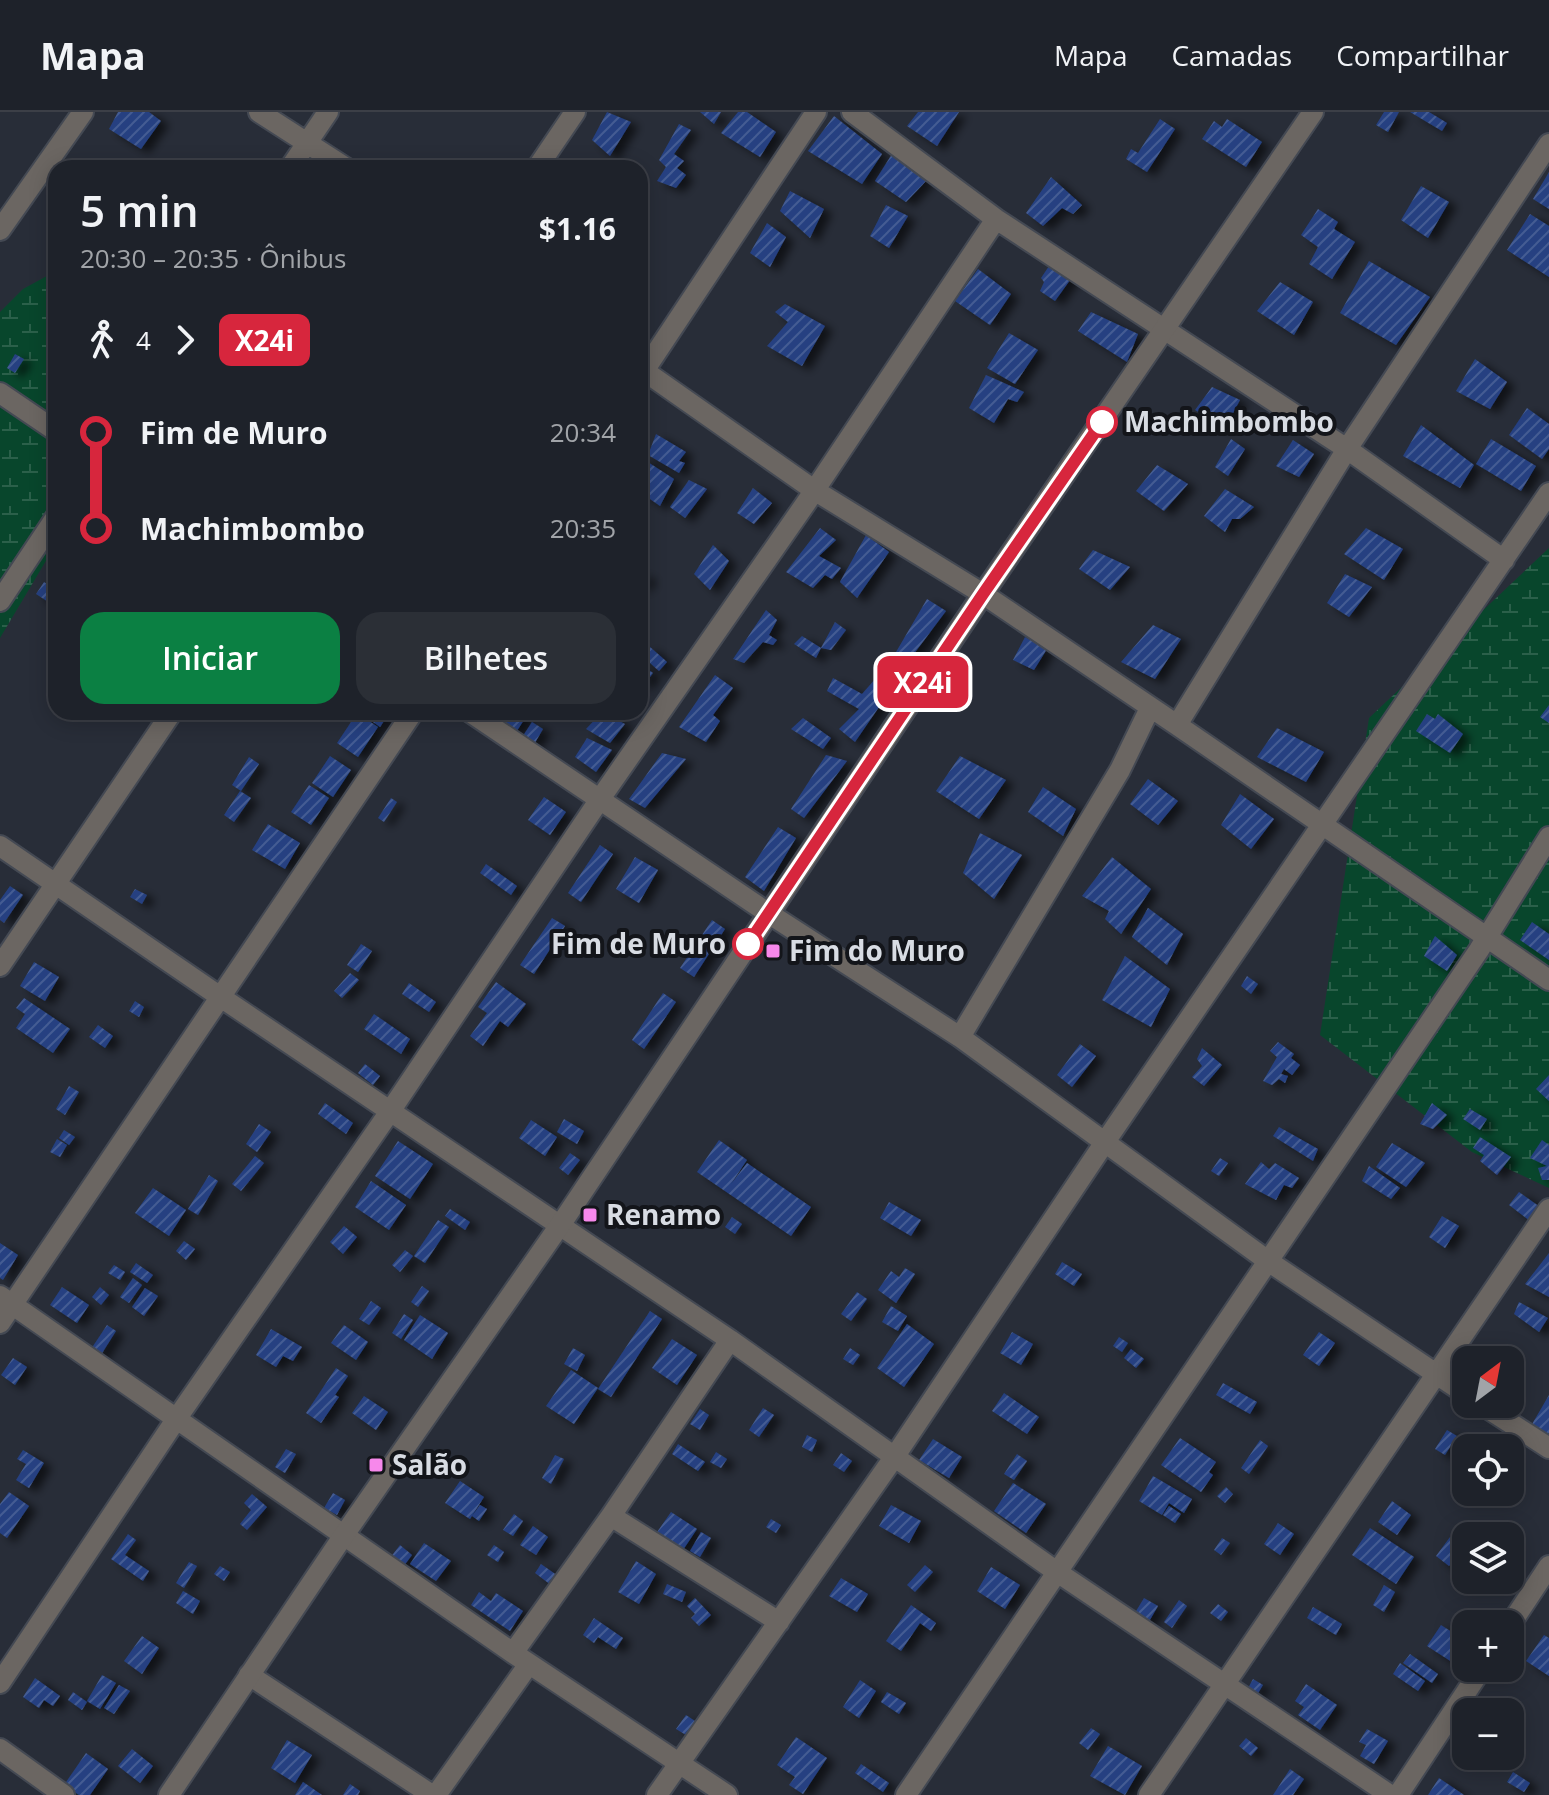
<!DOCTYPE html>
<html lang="pt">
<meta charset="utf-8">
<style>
body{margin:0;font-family:"Open Sans",sans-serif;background:#2b2f36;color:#f1f3f6;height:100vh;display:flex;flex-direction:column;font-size:30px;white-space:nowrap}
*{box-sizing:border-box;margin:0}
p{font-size:26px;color:#a1a4a8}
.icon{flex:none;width:44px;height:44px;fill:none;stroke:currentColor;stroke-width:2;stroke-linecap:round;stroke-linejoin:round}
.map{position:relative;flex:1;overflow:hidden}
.panel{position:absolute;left:48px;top:48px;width:600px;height:560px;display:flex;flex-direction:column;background:#1e222a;border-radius:24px;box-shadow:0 4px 20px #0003,0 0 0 2px #3c3f47}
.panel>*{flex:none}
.badge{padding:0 16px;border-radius:12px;font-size:28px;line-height:52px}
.needle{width:52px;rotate:32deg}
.controls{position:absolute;left:1452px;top:1234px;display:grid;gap:16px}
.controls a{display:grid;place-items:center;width:72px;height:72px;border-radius:16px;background:#1e222a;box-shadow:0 4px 20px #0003,0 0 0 2px #3c3f47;font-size:40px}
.map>.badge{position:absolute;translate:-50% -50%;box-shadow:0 0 0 4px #fff}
.legs{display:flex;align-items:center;gap:12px;height:88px;padding:0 32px;font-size:26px}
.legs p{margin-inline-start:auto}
.overview{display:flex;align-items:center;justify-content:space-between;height:136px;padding:0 32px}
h1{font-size:44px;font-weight:600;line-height:60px}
.button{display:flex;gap:16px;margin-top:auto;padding:16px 32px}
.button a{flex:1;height:92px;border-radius:24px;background:#0b8043;color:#fff;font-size:32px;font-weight:600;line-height:92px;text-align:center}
.button a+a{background:#2b2f36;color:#f1f3f6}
ul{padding:0 32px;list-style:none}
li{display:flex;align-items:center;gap:28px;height:96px;font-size:30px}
li i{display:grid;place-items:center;width:12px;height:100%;margin:0 10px;background:currentColor}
li i::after{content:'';width:20px;height:20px;margin:-10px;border:6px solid;border-radius:50%;background:#1e222a}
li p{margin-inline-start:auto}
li:first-child i{background:linear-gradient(#0000 50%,currentColor 0)}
li:last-child i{background:linear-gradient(currentColor 50%,#0000 0)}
header{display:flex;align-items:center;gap:48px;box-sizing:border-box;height:112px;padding:0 40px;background:#1e222a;border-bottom:2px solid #3c3f47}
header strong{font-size:38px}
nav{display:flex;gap:44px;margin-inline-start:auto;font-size:28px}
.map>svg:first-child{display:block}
.wetland{fill:url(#wetland-marsh)}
.building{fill:url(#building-hatch);filter:url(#shadow)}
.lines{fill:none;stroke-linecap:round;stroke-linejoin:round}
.minor-casing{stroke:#444953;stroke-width:24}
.tertiary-casing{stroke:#444953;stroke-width:24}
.minor{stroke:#6b6662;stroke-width:20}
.tertiary{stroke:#6b6662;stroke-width:20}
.line-1-casing{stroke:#fff;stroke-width:18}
.line-1{stroke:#d7263d;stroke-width:12}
.stop-1-dot{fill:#fff;stroke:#d7263d;stroke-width:4}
.poi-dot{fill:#f788eb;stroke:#13151a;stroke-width:3}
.labels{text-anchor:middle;stroke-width:8;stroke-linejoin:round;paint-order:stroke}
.stop-label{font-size:28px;font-weight:bold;fill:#d8dce3;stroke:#13151a;text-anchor:start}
.poi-label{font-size:28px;font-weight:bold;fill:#d8dce3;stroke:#13151a;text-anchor:start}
</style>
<header>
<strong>Mapa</strong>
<nav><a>Mapa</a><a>Camadas</a><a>Compartilhar</a></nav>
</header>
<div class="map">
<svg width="1549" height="1683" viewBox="0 0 1549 1683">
<defs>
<pattern id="wetland-marsh" width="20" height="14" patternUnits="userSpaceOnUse" patternTransform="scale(2)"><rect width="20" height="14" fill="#08462c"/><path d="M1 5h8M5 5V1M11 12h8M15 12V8" fill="none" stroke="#2b604a"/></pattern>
<pattern id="building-hatch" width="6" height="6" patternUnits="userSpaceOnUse" patternTransform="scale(2)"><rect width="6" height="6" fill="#254181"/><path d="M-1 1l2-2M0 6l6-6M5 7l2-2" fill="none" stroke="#445c93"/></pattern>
<filter id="shadow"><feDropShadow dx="8" dy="4.5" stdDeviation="4" flood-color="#0009"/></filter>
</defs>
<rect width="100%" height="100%" fill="#282d38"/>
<path class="wetland" d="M56,159v273l-56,94v-326l23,-23z
M1549,436v640l-77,-36 -152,-117 49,-317z"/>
<path class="building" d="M118,0h31l12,9 -20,28 -32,-20z
M607,0l24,10 -21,34 -18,-16z
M700,0h21l-7,12z
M738,0h9l29,20 -16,25 -39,-24z
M918,0h41l-22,34 -30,-20z
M1384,0h15l-11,20 -12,-7z
M1410,0h19l18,11 -5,8z
M834,4l48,38 -20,30 -54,-33z
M1160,7l15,10 -28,43 -21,-13 5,-10 7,4z
M1227,7l35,23 -16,25 -44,-28 12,-18 8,6z
M679,12l12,6 -17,24 10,7 -7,7 9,7 -10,13 -19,-7 9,-14 -7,-7z
M894,39l33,29 -21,22 -31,-21z
M1549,60v37l-16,-10z
M1051,65l31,28 -9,9 -11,-6 -19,18 -17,-13z
M1421,74l28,16 -21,36 -27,-18z
M790,79l34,18 -14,29 -30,-27z
M886,93l22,11 -19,32 -19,-12z
M1318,97l20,13 -4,7 21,13 -23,37 -23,-15 9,-17 -17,-12z
M1530,102l19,12v51l-42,-27z
M767,111l19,14 -16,30 -20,-14z
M1055,145l18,19 -18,25 -15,-10 4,-9 -3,-4z
M1369,149l61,36 -34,48 -56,-32z
M978,157l33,25 -21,31 -35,-24z
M1280,170l33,20 -19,33 -37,-24z
M785,192l40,22 -23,40 -35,-20 21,-24 -13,-10z
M1091,200l47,22 -11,28 -49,-31z
M1009,221l29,17 -23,34 -28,-16z
M15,242l9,5 -9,14 -8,-5z
M1475,247l32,23 -17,27 -34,-18z
M986,263l38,17 -7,10 -9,-3 -14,24 -25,-15z
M1212,275l28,13 -15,28 -30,-18z
M1527,296l22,16v25l-7,10 -33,-24z
M1421,313l53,40 -14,23 -57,-32z
M656,322l30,18 -7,9 6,2 -6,10 -31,-18z
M1231,327l14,10 -17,27 -13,-9z
M1491,327l45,27 -15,25 -45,-27z
M1293,328l21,14 -15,23 -23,-11z
M640,345l34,22 -14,27 -20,-14z
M1157,353l31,19 -24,27 -28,-20z
M689,368l18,9 -22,29 -15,-11z
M753,376l19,15 -18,21 -17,-11z
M1225,377l29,18 -14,12h-8l-7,13 -21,-16z
M820,416l16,12 -17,16 22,12 -9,11 -7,-4 -12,13 -27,-16z
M1366,416l37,21 -19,31 -40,-26z
M866,423l23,17 -32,46 -17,-16z
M713,433l16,16 -19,29 -16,-16z
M1093,438l37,17 -20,23 -31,-21z
M640,458l9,8 -9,12z
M1345,462l27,13 -23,30 -22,-14z
M44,470l12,8v17l-20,-13z
M927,487l19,12 -36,48 -14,-7z
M766,498l11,10 -8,15 8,5 -4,5 -10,-3 -19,21 -11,-4z
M835,510l11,8 -15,20 -10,-2 -5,10 -22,-14 8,-8 19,12z
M1153,513l28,14 -26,40 -34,-17z
M1025,525l22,12 -13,21 -21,-10z
M649,534l18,16 -8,9 -18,-16z
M640,552l13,9 -9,12 -4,-3z
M715,563l18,13 -20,27 7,6 -14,21 -27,-15z
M833,566l29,16 14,-16 14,13 -35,51 -16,-13 20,-20 -32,-18z
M1549,593v18l-9,-6z
M359,600h31l-10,15z
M497,600h32l-14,22 -20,-16z
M602,600l23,12 -15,19 -24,-14z
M357,601l21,14 -20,30 -21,-14z
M1427,602l8,5 3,-5 25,20 -13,19 -34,-22z
M803,606l28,20 -8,11 -32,-20z
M532,610l11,7 -10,17 -12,-7z
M1277,616l47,24 -18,30 -49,-25z
M587,626l25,12 -16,22 -21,-15z
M662,641l24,6 -41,49 -16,-9z
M826,643l21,6 -43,57 -13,-9z
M330,644l21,14 -18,27 -21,-14z
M960,644l46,24 -27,39 -43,-28z
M249,645l10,7 -18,27 -9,-6z
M1148,667l30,22 -20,24 -28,-21z
M309,673l20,13 -18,27 -20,-13z
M1043,675l33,22 -13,27 -35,-24z
M240,679l11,7 -17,24 -10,-7z
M1240,682l34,25 -23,30 -30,-24z
M544,685l22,15 -16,23 -22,-15z
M391,686l6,4 -13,20 -6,-4z
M268,712l32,19 -15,26 -33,-19z
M778,715l18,11 -32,53 -19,-14z
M980,721l42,22 -28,44 -31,-26z
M600,733l13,9 -32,48 -13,-9z
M635,745l23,13 -19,33 -23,-14z
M1112,745l39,32 -30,45 -16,-15 4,-8 -27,-15z
M486,752l31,22 -6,9 -31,-22z
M10,774l13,9 -19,28 -4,-3v-20z
M135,777l12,6 -5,9 -12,-7z
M1148,796l35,26 -16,31 -35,-28z
M552,806l13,8 -31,48 -14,-9z
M712,808l13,9 -31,48 -14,-9z
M1532,810l17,12v26l-29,-20z
M1435,824l22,19 -10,16 -23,-15z
M361,832l11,7 -14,21 -11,-7z
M1125,844l45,33 -19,38 -49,-27z
M34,850l25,15 -14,24 -25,-15z
M350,861l9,7 -17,18 -8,-7z
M1247,864l11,8 -7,10 -10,-8z
M496,870l30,22 -18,23 -8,-6 -17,25 -13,-10 17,-23 -9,-6z
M409,871l27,19 -7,10 -27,-18z
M663,881l13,9 -32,47 -12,-9z
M24,886l46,31 -17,24 -37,-25 9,-14 -9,-6z
M135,889l9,6 -5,10 -10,-6z
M374,902l36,25 -9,15 -37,-25z
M98,913l15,11 -8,12 -16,-11z
M1278,930l16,12 -3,4 9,7 -8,10 -8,-6 -3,5 7,2 -3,7 -6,-4 -7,6 -9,-4 14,-24 -7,-6z
M1080,932l16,12 -24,31 -15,-12z
M1202,936l20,17 -18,21 -12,-9 10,-11 -5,-7z
M365,952l15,12 -7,9 -15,-12z
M1549,963v26l-13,-12z
M69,974l10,6 -14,23 -9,-6z
M325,991l28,20 -7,11 -28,-20z
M1432,991l15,12 -14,14 -13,-5z
M1470,997l17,10 -7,11 -17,-11z
M564,1007l20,12 -7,13 -20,-12z
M531,1008l26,17 -12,19 -26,-18z
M259,1012l12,8 -14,20 -11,-8z
M1279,1015l39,22 -5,12 -40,-25z
M64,1018l11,7 -6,8 -10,-7z
M1480,1025l31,20 -14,18 -17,-14 4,-6 -11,-7z
M57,1027l10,6 -7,12 -10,-5z
M719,1028l28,20 -16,24 16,-21 64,44 -20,29 -94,-64z
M1542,1028l7,5v35h-7l-4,-12 9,-2 -17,-8z
M398,1029l35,23 -23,35 -35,-23z
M1392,1031l33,20 -19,24 -30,-20z
M570,1041l10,7 -12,15 -9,-7z
M255,1044l9,7 -23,28 -9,-7z
M1220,1046l8,5 -9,13 -8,-5z
M1261,1050l8,7 6,-6 24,15 -7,10 -8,-3 -8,15 -31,-16z
M1369,1054l31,22 -9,11 -29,-18z
M209,1063l9,6 -20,34 -10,-6z
M371,1069l35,24 -17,25 -34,-23z
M153,1076l33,22 -17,26 -34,-23z
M1519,1080l21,15 -10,14 -21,-16z
M889,1090l32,18 -10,16 -31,-18z
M450,1097l20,13 -5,8 -20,-14z
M1442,1104l17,10 -14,22 -16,-11z
M732,1105l10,7 -7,10 -10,-7z
M438,1108l11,7 -24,36 -11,-7z
M344,1114l13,11 -14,17 -13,-12z
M184,1129l11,8 -9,11 -10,-9z
M0,1131l18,12 -15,25 -3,-2z
M405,1138l8,6 -13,16 -8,-7z
M1549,1141v44l-24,-13z
M1062,1150l20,12 -8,12 -19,-12z
M136,1151l17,12 -6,8 -17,-11z
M114,1153l11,7 -5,8 -12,-7z
M905,1156l10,6 -19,29 -18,-13 13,-19 8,6z
M133,1166l9,7 -13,18 -9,-6z
M422,1174l7,5 -11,16 -7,-5z
M62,1175l27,18 -12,18 -27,-18z
M100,1175l9,8 -8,10 -9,-8z
M145,1176l13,8 -14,20 -12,-9z
M857,1180l10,7 -16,22 -10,-7z
M371,1189l10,7 -12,17 -10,-6z
M1519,1190l29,16 -9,14 -25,-18z
M891,1194l16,10 -9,15 -16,-9z
M650,1199l12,8 -51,78 -13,-8z
M404,1202l9,6 -12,19 -9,-6z
M420,1203l28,18 -16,26 -28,-19z
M907,1212l27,20 -30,43 -27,-19z
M107,1213l9,6 -17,27 -10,-6z
M344,1213l24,17 -12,18 -25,-17z
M271,1217l31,18 -9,14 -10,-5 -7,11 -20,-12z
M1012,1220l21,12 -12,21 -21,-12z
M1319,1220l16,11 -16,23 -16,-11z
M1119,1225l9,6 -6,9 -9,-6z
M672,1227l25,16 -20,30 -25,-17z
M573,1236l12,7 -8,16 -13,-7z
M850,1236l10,7 -7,10 -10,-6z
M1131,1237l13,10 -8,9 -12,-10z
M13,1246l14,9 -12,18 -14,-10z
M336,1256l12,8 -13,19 4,2 -18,26 -15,-10z
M571,1258l27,18 -24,36 -28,-18z
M1223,1271l34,19 -7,12 -34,-19z
M1004,1281l35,24 -12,17 -35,-23z
M1549,1283v38l-4,7 -17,-9z
M364,1284l24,16 -12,18 -24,-17z
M763,1296l11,7 -15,22 -10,-7z
M700,1297l9,6 -9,15 -10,-6z
M1447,1318l10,6 -12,19 -10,-6z
M1473,1322l10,7 -5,7 -12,-3z
M807,1323l10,5 -5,12 -10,-5z
M1180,1326l36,24 -7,10 4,3 -12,17 -40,-27z
M933,1327l29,18 -13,21 -30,-18z
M1260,1328l8,6 -19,28 -8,-6z
M678,1332l27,18 -7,9 -26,-17z
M286,1337l10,5 -11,19 -10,-6z
M23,1338l21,13 -15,25 -13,-8 10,-16 -9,-5z
M716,1340l11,7 -6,9 -11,-6z
M841,1341l11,8 -8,11 -11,-7z
M1017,1342l10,7 -13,19 -10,-6z
M555,1343l9,4 -13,25 -9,-6z
M1153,1364l39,23 -8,14 -15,-10 -7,12 -23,-14z
M460,1369l24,16 -14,22 -25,-16z
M1013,1371l33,21 -20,29 -32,-22z
M1226,1375l7,7 -8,9 -8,-7z
M9,1380l20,14 -22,32 -7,-5v-29z
M333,1381l12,7 -8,15 -13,-7z
M252,1382l15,13 -20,23 -7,-6 11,-14 -7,-7z
M1392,1389l19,14 -14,20 -19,-13z
M480,1393l7,4 -8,12 -7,-5z
M891,1393l30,16 -12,22 -30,-17z
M1169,1394l12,8 -6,9 -12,-8z
M671,1400l26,17 -16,24 -26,-18z
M514,1402l9,7 -10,15 -10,-6z
M771,1407l10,6 -5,8 -10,-6z
M1278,1411l16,11 -14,21 -16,-11z
M533,1414l15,11 -12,18 -16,-10z
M1370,1416l44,29 -18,27 -44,-29z
M701,1420l10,6 -11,19 -10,-6z
M128,1422l8,6 -11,15 24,16 -6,10 -32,-22z
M1450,1425l13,9 -14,20 -13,-10z
M1222,1426l8,5 -9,12 -7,-5z
M424,1431l27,18 -15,20 -26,-17z
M400,1433l12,10 -9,12 -13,-9z
M494,1433l10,7 -6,10 -11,-7z
M636,1449l20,13 -17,30 -21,-12z
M189,1450l8,4 -13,22 -8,-5z
M541,1452l17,12 -7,9 -16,-12z
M925,1453l8,7 -18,20 -8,-7z
M220,1454l10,6 -6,9 -10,-7z
M991,1455l29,18 -15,24 -28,-18z
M841,1466l27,16 -11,18 -28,-16z
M667,1472l19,8 -4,10 -19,-8z
M1384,1473l11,7 -11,20 -11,-7z
M183,1479l17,10 -7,13 -17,-11z
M479,1480l12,9 5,-8 27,18 -13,20 -39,-26z
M695,1486l16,17 -12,11 -8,-8 4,-4 -8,-8z
M1144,1486l14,8 -11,19 -14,-9z
M1179,1488l8,6 -15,22 -8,-6z
M1218,1492l10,8 -7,9 -11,-8z
M911,1493l25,18 -5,8 -11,-8 -19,28 -15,-10z
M1313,1495l29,17 -6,11 -29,-17z
M594,1506l29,20 -7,11 -18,-12 -4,6 -11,-8z
M1441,1513l25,16v6l-11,17 -28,-18z
M1544,1523l5,3v38l-23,-15z
M142,1524l17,12 -17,26 -18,-13z
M1410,1542l28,20 -6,9 -29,-20z
M1400,1551l25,18 -7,10 -25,-17z
M102,1563l14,8 -16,26 -13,-8z
M35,1566l25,18 -7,10 -9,-6 -5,8 -16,-11z
M1253,1567l10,6 -6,10 -10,-5z
M860,1568l16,11 -17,27 -16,-11z
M1306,1572l31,21 -17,25 -22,-15 6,-8 -9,-6z
M119,1573l11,6 -16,23 -10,-6z
M73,1580l14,10 -5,8 -14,-10z
M887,1580l19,11 -7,11 -18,-12z
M686,1603l9,6 -9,14 -10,-6z
M1091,1616l9,6 -12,16 -9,-7z
M1367,1617l21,12 -14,23 -14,-8 6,-11 -7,-3z
M796,1625l31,21 -24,36 -14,-9 6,-8 -18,-12z
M1246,1626l12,10 -7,8 -12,-10z
M287,1628l25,15 -17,28 -24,-15z
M1108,1634l34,20 -17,29 -35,-19z
M132,1637l21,17 -13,17 -22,-17z
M86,1641l22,16 -18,26h-11l-15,-10z
M861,1652l28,19 -6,9 -28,-19z
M1290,1657l14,10 -11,16h-20z
M1513,1660l17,11 -6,9 -17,-10z
M1439,1666l25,17h-36z
M303,1670l19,13h-27z
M350,1672l10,7 -2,4h-15z"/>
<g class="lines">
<defs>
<path id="minor" d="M259,0l87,56
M852,0l144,107 351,230 157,111
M290,56l38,-56
M537,56l38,-56
M0,118l83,-118
M640,256l174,122 169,104 194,131 372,255
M640,265l176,-265
M0,281l56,38
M0,489l56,-84
M470,600l298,201 192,124 308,224 198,133
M1177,613l170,-276 202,-305
M0,734l222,152 508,342 327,232 333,223
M0,854l172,-254
M960,925l160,-267 30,-62
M0,1184l513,357 214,142
M0,1211l413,-611
M1481,1292l68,44
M611,1404l168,106
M1510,1513l39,-59
M513,1541l98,-137 119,-176
M249,1563l183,120
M0,1571l177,-265 214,-308 209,-311 206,-296 190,-284
M0,1637l64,46
M436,1683l93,-131
M657,1683l238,-339 210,-314 444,-649
M906,1683l573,-845 70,-113
M1149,1683l400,-586
M1398,1683l84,-127"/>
<path id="tertiary" d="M169,1683l175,-260 223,-320 416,-621 330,-482"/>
</defs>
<use href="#minor" class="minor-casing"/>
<use href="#tertiary" class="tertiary-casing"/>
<use href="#minor" class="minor"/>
<use href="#tertiary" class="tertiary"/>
</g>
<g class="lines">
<defs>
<path id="line-1" d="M748,832l235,-350 119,-172"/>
</defs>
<use href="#line-1" class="line-1-casing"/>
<use href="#line-1" class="line-1"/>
</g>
<g class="stop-1-dot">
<circle cx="1102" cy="310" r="14"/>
<circle cx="748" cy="832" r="14"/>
</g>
<g class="poi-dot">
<rect x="765" y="831" width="16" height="16" rx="4"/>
<rect x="582" y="1095" width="16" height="16" rx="4"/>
<rect x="368" y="1345" width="16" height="16" rx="4"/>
</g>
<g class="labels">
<g class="stop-label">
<text x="1124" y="320">Machimbombo</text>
<text x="726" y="842" text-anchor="end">Fim de Muro</text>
</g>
<g class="poi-label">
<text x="789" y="849">Fim do Muro</text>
<text x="606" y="1113">Renamo</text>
<text x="392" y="1363">Salão</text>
</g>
</g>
</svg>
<div class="controls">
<a><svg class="needle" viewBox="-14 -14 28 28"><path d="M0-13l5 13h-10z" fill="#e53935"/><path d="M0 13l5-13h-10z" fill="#a1a4a8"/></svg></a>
<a><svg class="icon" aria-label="locate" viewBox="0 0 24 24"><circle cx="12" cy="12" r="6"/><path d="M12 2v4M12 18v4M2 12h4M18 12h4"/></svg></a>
<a><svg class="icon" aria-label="layers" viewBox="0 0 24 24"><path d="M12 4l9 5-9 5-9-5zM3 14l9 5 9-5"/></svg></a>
<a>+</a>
<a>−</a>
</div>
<b class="badge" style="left:923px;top:570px;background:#d7263d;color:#fff">X24i</b>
<section class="panel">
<div class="overview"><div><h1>5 min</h1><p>20:30 – 20:35 · Ônibus</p></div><b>$1.16</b></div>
<div class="legs"><svg class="icon" aria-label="walk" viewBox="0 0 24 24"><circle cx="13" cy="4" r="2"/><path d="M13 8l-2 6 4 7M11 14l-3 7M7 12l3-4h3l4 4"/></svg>4<svg class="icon" aria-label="forward" viewBox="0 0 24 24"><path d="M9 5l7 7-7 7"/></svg><b class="badge" style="background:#d7263d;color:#fff">X24i</b></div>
<ul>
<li><i style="color:#d7263d"></i><b>Fim de Muro</b><p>20:34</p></li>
<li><i style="color:#d7263d"></i><b>Machimbombo</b><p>20:35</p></li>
</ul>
<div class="button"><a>Iniciar</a><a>Bilhetes</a></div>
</section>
</div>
